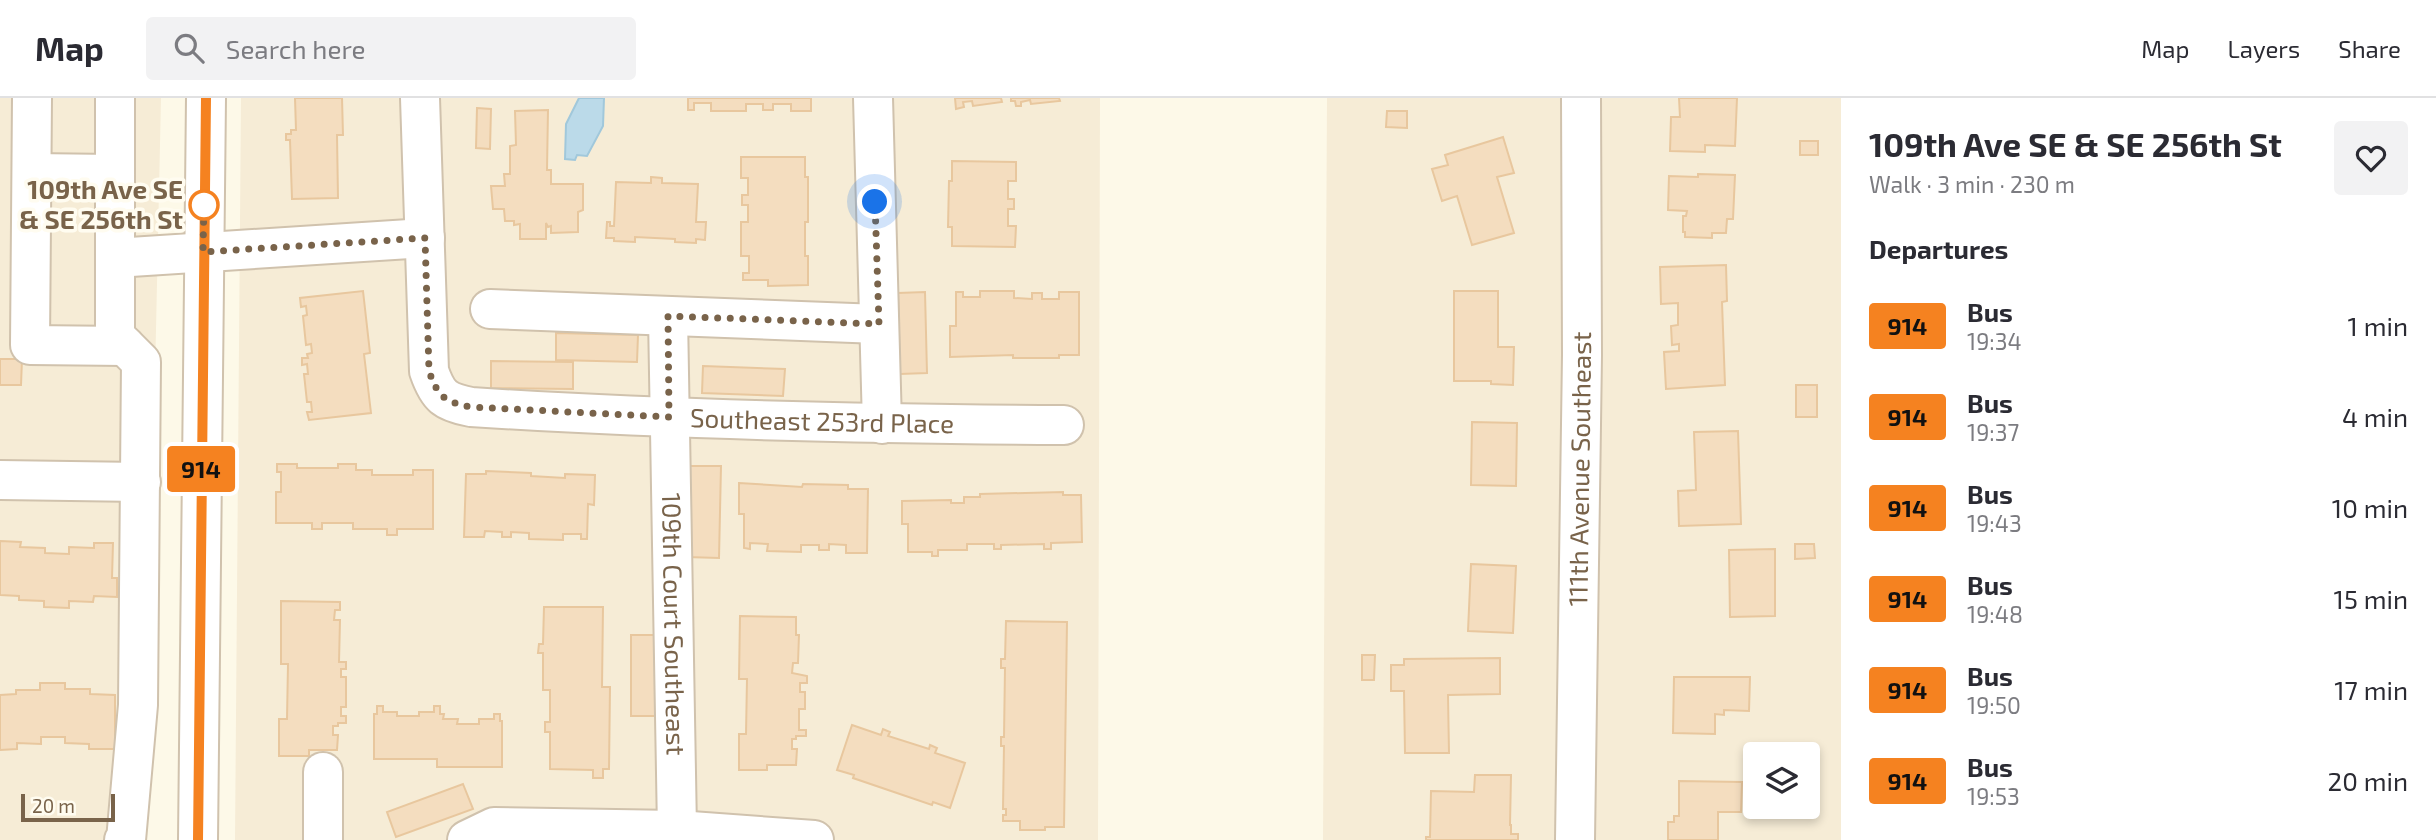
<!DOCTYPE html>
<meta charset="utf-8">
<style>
body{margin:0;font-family:"Exo 2",sans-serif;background:#f2f2f3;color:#2b2b33;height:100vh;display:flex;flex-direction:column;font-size:26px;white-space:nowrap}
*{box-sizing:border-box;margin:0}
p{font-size:23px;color:#7c7c81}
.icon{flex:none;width:38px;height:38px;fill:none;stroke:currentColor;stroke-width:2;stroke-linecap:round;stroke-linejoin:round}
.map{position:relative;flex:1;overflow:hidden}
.side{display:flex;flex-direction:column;background:#fff;width:595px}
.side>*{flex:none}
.badge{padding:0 14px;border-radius:5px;font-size:24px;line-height:46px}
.controls{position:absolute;left:1743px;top:644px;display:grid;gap:14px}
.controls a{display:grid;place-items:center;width:77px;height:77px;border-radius:7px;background:#fff;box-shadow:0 4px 10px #0003;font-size:35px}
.scale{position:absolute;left:21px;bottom:18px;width:94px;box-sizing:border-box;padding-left:7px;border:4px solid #79634a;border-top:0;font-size:19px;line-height:24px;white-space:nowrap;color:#79634a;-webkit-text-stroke:5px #fffcf0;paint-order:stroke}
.you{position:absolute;width:35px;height:35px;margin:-18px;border:5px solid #fff;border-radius:50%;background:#1a73e8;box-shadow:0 0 0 10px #1a73e833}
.map>.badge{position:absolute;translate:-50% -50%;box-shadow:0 0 0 4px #fff}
h2{padding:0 28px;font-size:26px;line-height:63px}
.round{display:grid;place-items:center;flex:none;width:74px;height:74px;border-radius:7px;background:#f2f2f3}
.head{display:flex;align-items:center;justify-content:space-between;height:119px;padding:0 28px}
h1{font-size:33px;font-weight:700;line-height:52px}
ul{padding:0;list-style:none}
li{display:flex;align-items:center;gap:21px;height:91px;padding:0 28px}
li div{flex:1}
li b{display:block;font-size:26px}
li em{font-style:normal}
li .badge{min-width:77px;font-weight:700;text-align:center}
header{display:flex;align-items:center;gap:42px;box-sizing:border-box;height:98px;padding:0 35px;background:#fff;border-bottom:2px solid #e1e1e2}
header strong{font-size:33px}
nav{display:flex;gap:38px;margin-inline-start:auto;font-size:24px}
.search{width:490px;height:63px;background:#f2f2f3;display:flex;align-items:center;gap:18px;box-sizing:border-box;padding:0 24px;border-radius:7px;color:#7c7c81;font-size:26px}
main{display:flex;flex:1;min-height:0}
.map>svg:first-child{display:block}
.residential{fill:#f6ecd6;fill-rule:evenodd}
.water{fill:#bbdae9;stroke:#a1c8db;stroke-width:2}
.building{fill:#f4ddbf;stroke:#e8c79e;stroke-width:2}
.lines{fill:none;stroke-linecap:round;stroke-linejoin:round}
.minor-casing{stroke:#d0c2ad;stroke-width:42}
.minor{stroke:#fff;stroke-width:38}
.line-casing{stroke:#fff;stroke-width:16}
.line{stroke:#f58220;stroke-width:10}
.walk{stroke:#79634a;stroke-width:7;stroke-dasharray:0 12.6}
.stop-dot{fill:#fff;stroke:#f58220;stroke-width:3.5}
.labels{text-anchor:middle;stroke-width:7;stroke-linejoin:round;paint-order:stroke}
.stop-label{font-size:26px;font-weight:bold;fill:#79634a;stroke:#fffcf0;text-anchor:end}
.street-label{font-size:26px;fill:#79634a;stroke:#fffcf0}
</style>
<header>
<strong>Map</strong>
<div class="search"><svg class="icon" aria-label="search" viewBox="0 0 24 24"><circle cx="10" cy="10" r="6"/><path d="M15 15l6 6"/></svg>Search here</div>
<nav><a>Map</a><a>Layers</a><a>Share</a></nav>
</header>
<main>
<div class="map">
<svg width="1841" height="742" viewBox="0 0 1841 742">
<rect width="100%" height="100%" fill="#fdf9e8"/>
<path class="residential" d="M0,0h161l-16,742h-145z
M241,0h859l-2,742h-863z
M1327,0h514v742h-518zM1755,656h53v53h-53z"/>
<path class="water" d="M579,0h25l-1,28 -16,30 -10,-1 -2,5 -10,-1 1,-35z"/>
<path class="building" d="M295,0h47l1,37h-6l1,63 -46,1 -2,-59h-4v-6h5v-4h5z
M688,0h123v13h-20v-7h-18v6h-10v-6h-17v7h-35v-8h-17v7h-6z
M955,0h46l1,4 -29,4 -1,-5 -9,1 1,5 -8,2z
M1011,0h48l1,3 -29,3 -1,-4 -9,2v4h-5l-1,-5h-4z
M1679,0h58l-2,48 -30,-1v7l-35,-1 1,-34h9z
M477,10l14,1 -1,40 -14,-1z
M548,12l-1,60h4v14h32v26l-5,2v20l-27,1v-7l-3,1 -2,-4v16h-26v-15l-6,1v-4h-9l-1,-12h-11l-2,-23h14l-1,-12h6v-28l6,-1 -1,-34z
M1387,13h20v17l-21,-1z
M1503,39l11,36 -17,4 17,56 -42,12 -15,-49 -15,5 -10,-32 16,-4 -3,-10z
M1800,43h18v14h-18z
M741,59h64v20h3v45h-3v34h3v29l-40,1v-6h-25v-7h6v-17h-8v-34h7v-17h-6v-10h6v-17h-7z
M952,63l64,1v19h-8v18h6v10h-6v17h8l-1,21 -63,-1v-19h-4l1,-46h3z
M1698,76l37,1 -2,44h-6l-1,14h-14v5l-27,-1v-5h-2v-16h3l1,-5 -19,-1 1,-34 29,1z
M651,79l11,1v5l36,1 -2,38h10l-1,18 -9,-1v4l-21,-1v-3l-40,-2v5l-21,-1v-3h-8l1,-16h3v4h4l2,-44 35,1z
M1726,167l1,36 -5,1 3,83 -59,4 -2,-37 15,-1v-7l-7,1 -1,-19 7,-1v-22l-17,1 -1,-37z
M363,193l7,62 -6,1 7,59 -62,7 -2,-8h5l-1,-10h-4l-3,-28h4l-1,-10 -5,1v-7h6l-1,-4 5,-1 -1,-9 -5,1 -3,-29 4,-1 -1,-9 -5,1 -1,-9z
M980,193h34v7l18,1v-6h10v6h17v-7h20v63h-20v3h-46v-3l-63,2v-31h6v-34h7v5h17z
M1454,193h44v56h16l-1,38 -22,-1v-3h-37z
M925,194l2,81 -27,1 -2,-81z
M556,235l82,2 -1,27 -81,-2z
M0,261h22l-1,26h-21z
M491,263l82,1v27l-82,-1z
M703,268l82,3 -2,27 -81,-3z
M1796,287h21v32h-21z
M1472,324l45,1 -1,63 -45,-1z
M1738,333l3,93 -62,2 -1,-35 18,-1 -2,-58z
M277,366h20v4h41v-4h18v6h16v5h41v-5h20v59h-36v6h-10v-6h-34v-6h-31v6h-10v-6h-36v-31h5v-20h-4z
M689,368h32l-2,92 -33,-1z
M486,373l45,2v3l34,2v-4l30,1 -1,30 -6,-1 -1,35h-6v-5h-18v6l-34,-1v-6l-18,-1v5h-9v-5l-17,-1 -1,6h-20l2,-63h20z
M739,385l63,4 1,-3 45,1v4h20l-1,64h-21v-8l-17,-1v6h-10v-5h-18v7l-34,-1 1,-7 -18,-1v6l-6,-1v-34h-5z
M1063,394v3h18l1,47 -31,1v6h-7v-5l-43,1v4h-7v-5h-27v6h-29v6h-6v-4h-24v-28h-6v-23l49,-1v3h13v-6h16v-3z
M0,443l21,1 -1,5 25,1v5l24,1v-7l25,1v-5h19l-1,35h5v19l-23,-1 -1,6 -24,-1v7l-25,-1v-6l-25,-1v-4l-19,-1z
M1795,446h19l1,14 -20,1z
M1775,451v67l-45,1 -1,-67z
M1471,466l45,2 -3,67 -45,-2z
M281,503l59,1v8h-5l-1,10h6l-1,42h7v7h-5v8h5v30h-5v9h5v7h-8v3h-5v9h5l-1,15h-28v6h-30v-37h8l1,-55h-7z
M544,509h59l-1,80h8l-1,82h-6v9h-10v-8l-43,-1v-37h-5v-10h5v-32h-7v-37h-5l1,-9h4z
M740,518l56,1v18h3l-1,28h-5l-1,10 15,3v7h-7v9h5v17h-6v21h7v6h-10v3h-4v10h5l-1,16h-29v5h-28v-36h7l1,-55h-8z
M1006,523l61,1 -3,205h-19v3h-25v-9h-17v-6h3v-6h-3l1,-63h-3v-9h3l1,-69h-4v-9h4z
M631,537h27v81h-27z
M1362,557h13l-1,25h-12z
M1500,560v36l-52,1 1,58h-44l-1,-62h-13v-26h13v-6z
M1674,579h76l-1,34 -25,-1v5l-9,-1v20l-42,-1z
M40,585h25v6h25v5l25,1v54h-26v-5l-24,-1v-6h-24v7l-24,-1v6l-17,1v-55l16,-1v-4h24z
M377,608h6v6h14v4h22v-4h15v-6h6v8h4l-1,5h15l-1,5h22v-5h15v-5h6v7h2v46h-65v-8h-63v-45h3z
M852,627l29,10 2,-6 7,3 -2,4 41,13 1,-4 7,3 -2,5 30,10 -15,45 -17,-6 -1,3 -79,-27 1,-3 -17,-5z
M1475,677h36l-1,50h1v9h7v6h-92v-3h4l1,-46 43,1z
M1679,683l63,1 -1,30h-23v28h-50v-18h6v-6h5z
M463,686l10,25 -77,28 -9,-25z"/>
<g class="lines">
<defs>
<g id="minor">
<path d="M32,0l-2,247 95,1"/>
<path d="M115,0v238l26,26 -3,343 -12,135h-2"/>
<path id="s1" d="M420,0l9,273c9,26 16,31 42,36 198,13 396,17 593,18"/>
<path d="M873,0l9,326"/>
<path d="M32,75l83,1"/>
<path d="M115,160l310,-20"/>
<path d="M490,211l389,15"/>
<path id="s2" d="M668,218l9,514"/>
<path d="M0,382l141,2"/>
<path d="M323,674v68"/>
<path d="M198,742l8,-742"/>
<path d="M467,742l27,-13 183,3 137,10"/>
<path id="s3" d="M1575,742l7,-485 -1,-257"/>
</g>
</defs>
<use href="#minor" class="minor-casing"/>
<use href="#minor" class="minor"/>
</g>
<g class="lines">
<defs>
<path id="line" d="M198,742l8,-742"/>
</defs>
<use href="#line" class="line-casing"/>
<use href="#line" class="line"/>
<path class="walk" d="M204,107v-4l-1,51 222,-14 4,133c9,26 16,31 42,36l198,10 -1,-101 211,8 -4,-122"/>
</g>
<circle class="stop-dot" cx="204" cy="107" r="14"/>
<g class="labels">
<g class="stop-label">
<text x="183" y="101">109th Ave SE<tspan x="183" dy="30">&amp; SE 256th St</tspan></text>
</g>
<g class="street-label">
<text dy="9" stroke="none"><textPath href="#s1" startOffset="684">Southeast 253rd Place</textPath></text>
<text dy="9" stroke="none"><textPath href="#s3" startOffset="371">111th Avenue Southeast</textPath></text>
<text dy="9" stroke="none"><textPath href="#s2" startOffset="308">109th Court Southeast</textPath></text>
</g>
</g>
</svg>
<div class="controls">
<a><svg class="icon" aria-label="layers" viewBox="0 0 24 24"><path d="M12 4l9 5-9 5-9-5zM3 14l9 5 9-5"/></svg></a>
</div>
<div class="scale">20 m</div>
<div class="you" style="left:875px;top:104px"></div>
<b class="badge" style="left:201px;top:371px;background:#f58220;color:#111">914</b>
</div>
<section class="side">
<div class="head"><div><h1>109th Ave SE &amp; SE 256th St</h1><p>Walk · 3 min · 230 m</p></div><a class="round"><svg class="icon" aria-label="heart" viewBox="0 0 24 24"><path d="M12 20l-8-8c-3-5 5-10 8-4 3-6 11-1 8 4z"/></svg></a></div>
<h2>Departures</h2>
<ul>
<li><span class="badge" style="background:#f58220;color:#111">914</span><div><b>Bus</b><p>19:34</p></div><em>1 min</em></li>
<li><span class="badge" style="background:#f58220;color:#111">914</span><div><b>Bus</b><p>19:37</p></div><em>4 min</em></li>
<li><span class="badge" style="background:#f58220;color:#111">914</span><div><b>Bus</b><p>19:43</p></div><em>10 min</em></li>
<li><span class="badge" style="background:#f58220;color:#111">914</span><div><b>Bus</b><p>19:48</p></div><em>15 min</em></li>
<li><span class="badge" style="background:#f58220;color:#111">914</span><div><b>Bus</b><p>19:50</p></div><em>17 min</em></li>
<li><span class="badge" style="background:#f58220;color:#111">914</span><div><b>Bus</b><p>19:53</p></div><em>20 min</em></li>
</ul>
</section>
</main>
